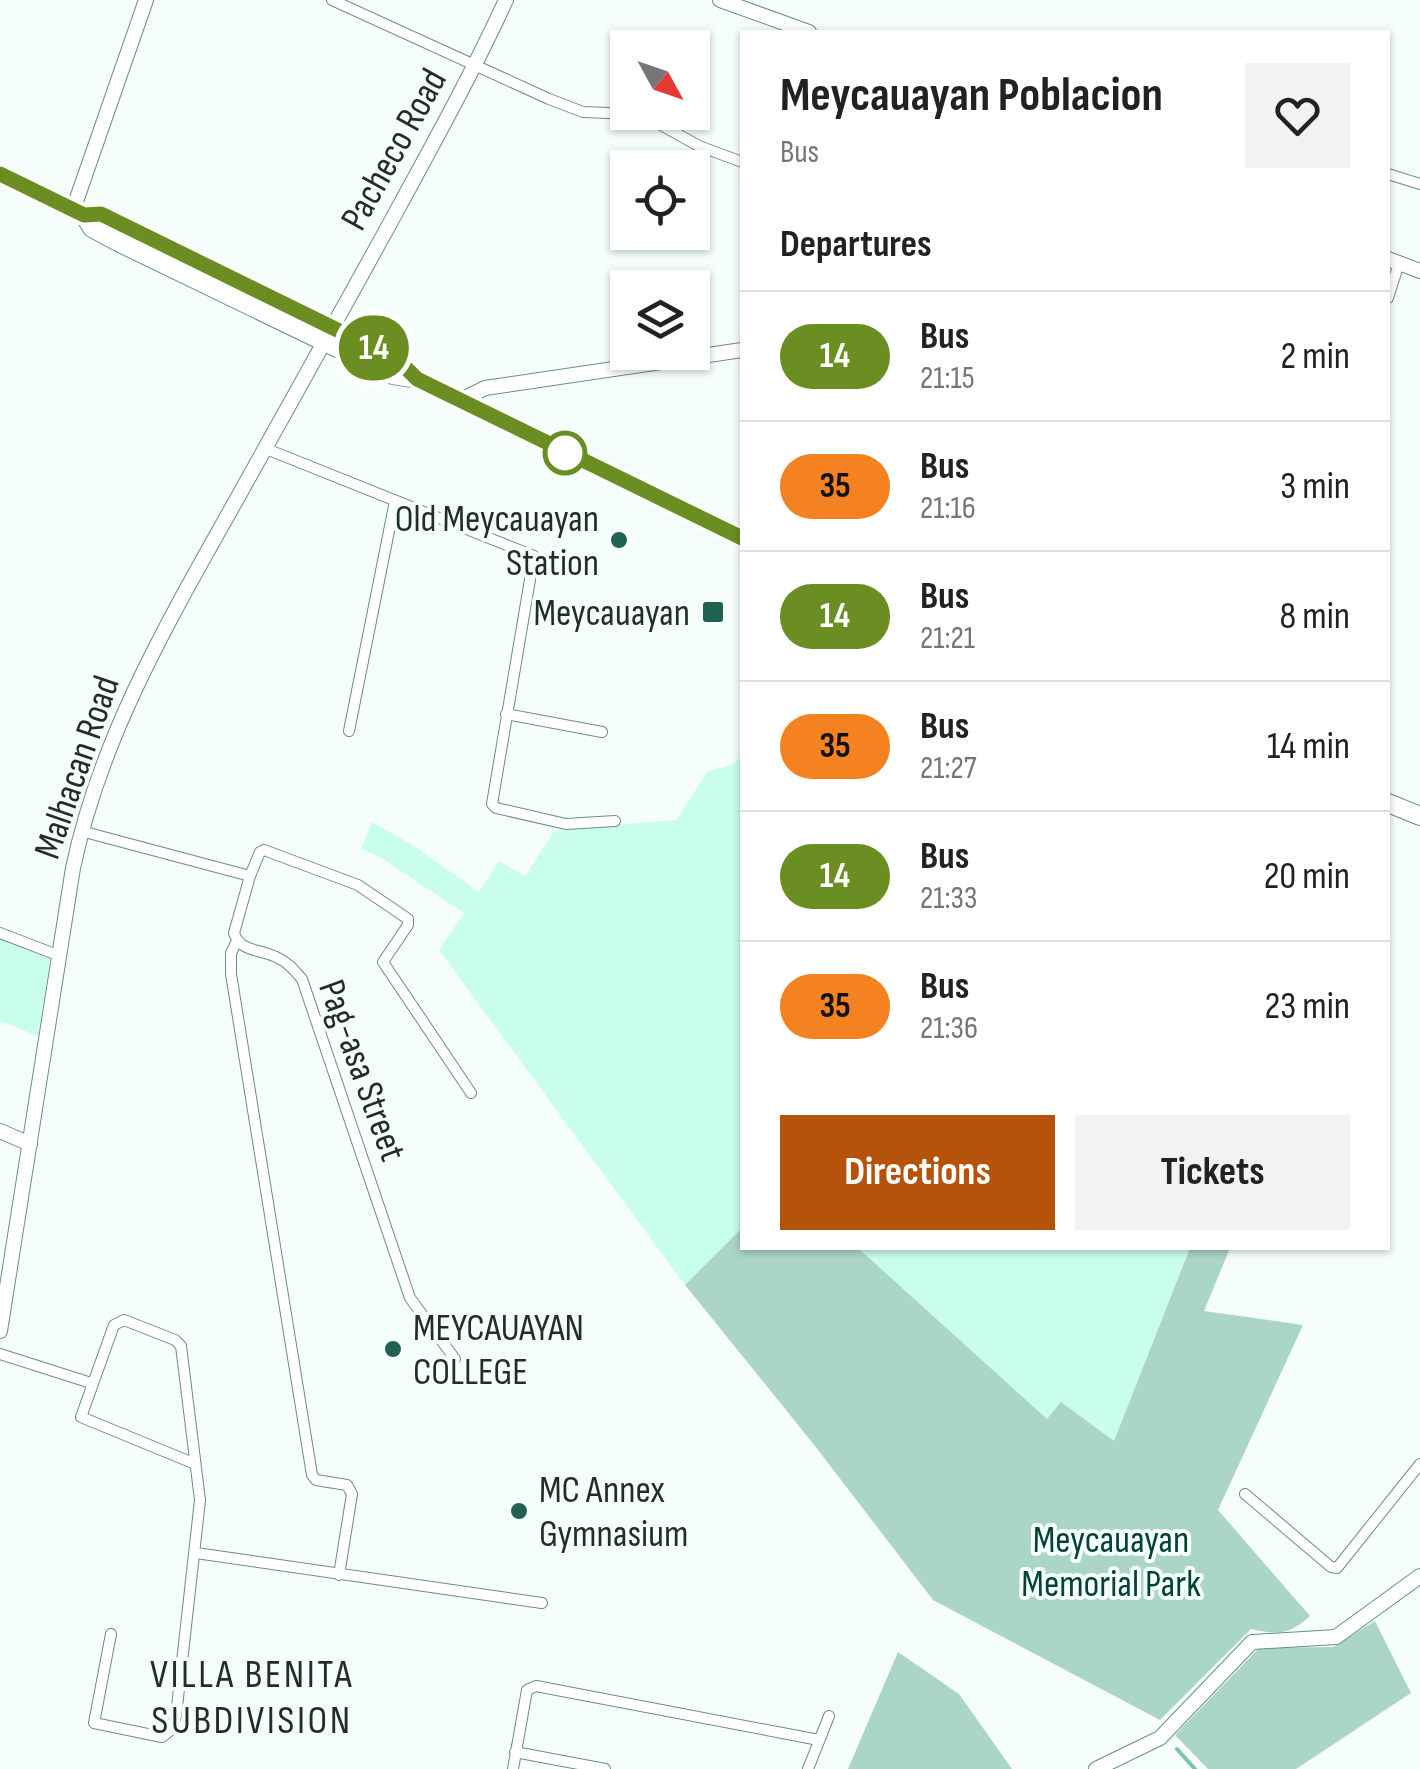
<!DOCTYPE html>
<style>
body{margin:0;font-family:"Sofia Sans Condensed",sans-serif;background:#f2f2f2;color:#222;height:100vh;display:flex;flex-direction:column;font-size:38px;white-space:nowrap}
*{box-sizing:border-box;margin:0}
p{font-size:32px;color:#767676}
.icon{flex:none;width:55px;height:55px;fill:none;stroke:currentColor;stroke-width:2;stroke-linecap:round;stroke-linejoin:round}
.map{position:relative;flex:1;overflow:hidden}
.sheet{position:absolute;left:740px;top:30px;width:650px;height:1220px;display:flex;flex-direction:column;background:#fff;border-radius:0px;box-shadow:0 2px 8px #0004}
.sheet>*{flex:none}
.badge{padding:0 20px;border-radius:32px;font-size:35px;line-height:65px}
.needle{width:65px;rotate:130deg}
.tools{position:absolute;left:610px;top:30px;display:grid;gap:20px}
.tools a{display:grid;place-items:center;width:100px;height:100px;border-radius:0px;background:#fff;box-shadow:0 2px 8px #0004;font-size:50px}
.map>.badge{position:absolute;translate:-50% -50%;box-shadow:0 0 0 5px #fff}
h2{padding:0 40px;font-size:38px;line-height:90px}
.round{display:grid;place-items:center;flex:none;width:105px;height:105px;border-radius:0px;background:#f2f2f2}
.overview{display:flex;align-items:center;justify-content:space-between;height:170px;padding:0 40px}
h1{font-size:48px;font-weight:700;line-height:75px}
.cta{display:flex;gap:20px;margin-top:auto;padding:20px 40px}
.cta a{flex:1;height:115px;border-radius:0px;background:#b45309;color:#fff;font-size:40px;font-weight:700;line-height:115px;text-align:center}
.cta a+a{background:#f2f2f2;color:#222}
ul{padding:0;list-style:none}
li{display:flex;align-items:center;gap:30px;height:130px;padding:0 40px;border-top:2px solid #e0e0e0}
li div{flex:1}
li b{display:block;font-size:38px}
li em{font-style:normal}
li .badge{min-width:110px;font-weight:700;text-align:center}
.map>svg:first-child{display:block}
.built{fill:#c9fdec}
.green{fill:#abd5c7}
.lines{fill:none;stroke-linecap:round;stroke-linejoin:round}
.stream{stroke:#7dc4ae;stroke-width:4}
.street-casing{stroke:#688f83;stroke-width:12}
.secondary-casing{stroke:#688f83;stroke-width:16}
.highway-casing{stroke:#688f83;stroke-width:20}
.street{stroke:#fff;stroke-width:10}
.secondary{stroke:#fff;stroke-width:14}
.highway{stroke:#fff;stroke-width:18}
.line-casing{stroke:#fff;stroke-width:22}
.line{stroke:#6b8e23;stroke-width:15}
.stop-dot{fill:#fff;stroke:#6b8e23;stroke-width:5}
.poi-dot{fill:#206252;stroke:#f5fefb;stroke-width:4}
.labels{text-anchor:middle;stroke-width:8;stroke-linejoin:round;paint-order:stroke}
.street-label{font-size:38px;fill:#1e2e29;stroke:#f5fefb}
.poi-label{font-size:38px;fill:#1e2e29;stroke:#f5fefb;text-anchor:end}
.park-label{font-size:38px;fill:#024335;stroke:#f5fefb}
.neighbourhood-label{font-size:40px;letter-spacing:2.5px;fill:#1e2e29;stroke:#f5fefb}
</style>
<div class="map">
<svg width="1420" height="1769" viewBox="0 0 1420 1769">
<rect width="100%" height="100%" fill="#f5fefb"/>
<path class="built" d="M742,748v480l-57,57 -246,-335 25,-37 -84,-56 -19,-8 11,-27 39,22 68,48 20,-31 26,15 30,-46 121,-10 32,-49 24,-6 10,-9z
M0,940l50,19 -12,77 -38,-15z
M858,1248h332l-76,193 -52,-38 -14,17z"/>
<path class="green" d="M742,1228v20h116l189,171 14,-17 53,39 76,-193h40l-26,63 99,14 -85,185 92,106c-21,19 -32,19 -59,13l-91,91 -227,-120 -118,-154 -130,-161z
M1375,1621l36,72 -115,76h-88l-33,-34 84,-87 74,-1z
M898,1652l61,42 53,75h-164z"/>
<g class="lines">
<path class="stream" d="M1177,1749l18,20"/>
<defs>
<path id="street" d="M332,0l217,99 34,13 50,2 19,6 47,26 43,16
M1388,174l32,10
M1388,298l11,-35
M264,448l270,108 -42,248 4,4 70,16 49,-3
M506,714l96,18
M349,731l46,-230
M81,831l169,45 -16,57c6,19 26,16 42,24 12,5 18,13 26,22l108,319 45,61
M250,876l10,-24 4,-2 94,35 50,34v6l-25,37 88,131
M0,933l60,23
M237,941l-6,12v21l81,501 4,5 31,5 5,9 -13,81
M0,1354l91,29
M1245,1494l86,73 6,1 83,-104
M196,1553l346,50
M111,1634l-17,89 68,14 9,-7 5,-14 24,-216 -19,-154 -6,-6 -51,-20 -10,5 -33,92 112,46
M515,1752l90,17
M513,1769l14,-79 9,-4 283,54
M808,1769l21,-53"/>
<path id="secondary" d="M720,0l89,32
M73,210l73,-210
M1388,259l32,12
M461,400l24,-12 257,-38
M0,1131l30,13
M0,1331l73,-463c29,-138 102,-258 170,-380 50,-90 101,-181 151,-272 39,-72 78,-142 112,-216
M1096,1769l64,-31 92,-96 84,-5 84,-61"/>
<path id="highway" d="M0,174l84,41h17l298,146 17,17
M84,215l8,13 26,14 275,133 24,4 325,159
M1388,803l32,13"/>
</defs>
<use href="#street" class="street-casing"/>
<use href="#secondary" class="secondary-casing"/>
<use href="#highway" class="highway-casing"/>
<use href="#street" class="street"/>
<use href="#secondary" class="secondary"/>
<use href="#highway" class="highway"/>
</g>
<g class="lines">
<defs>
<path id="line" d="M0,174l84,41 17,-1 275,135 23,12 18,18 325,159"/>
</defs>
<use href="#line" class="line-casing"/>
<use href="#line" class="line"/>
</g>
<circle class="stop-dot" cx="565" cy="453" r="20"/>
<g class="poi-dot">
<circle cx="619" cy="540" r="10"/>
<rect x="701" y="600" width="24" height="24" rx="5"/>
<circle cx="393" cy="1349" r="10"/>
<circle cx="519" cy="1511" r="10"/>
</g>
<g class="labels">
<g class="street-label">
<text transform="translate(393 149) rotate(-61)" y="13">Pacheco Road</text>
<text transform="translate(76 767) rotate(-71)" y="13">Malhacan Road</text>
<text transform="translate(363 1070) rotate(70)" y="13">Pag-asa Street</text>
</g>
<g class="poi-label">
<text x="599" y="531">Old Meycauayan<tspan x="599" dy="44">Station</tspan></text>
<text x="690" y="625">Meycauayan</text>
<text x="413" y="1340" text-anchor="start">MEYCAUAYAN<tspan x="413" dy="44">COLLEGE</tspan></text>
<text x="539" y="1502" text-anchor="start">MC Annex<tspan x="539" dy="44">Gymnasium</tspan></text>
</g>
<g class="park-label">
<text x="1111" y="1552">Meycauayan<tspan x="1111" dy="44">Memorial Park</tspan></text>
</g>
<g class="neighbourhood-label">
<text x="252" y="1687">VILLA BENITA<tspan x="252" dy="46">SUBDIVISION</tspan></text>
</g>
</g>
</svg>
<div class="tools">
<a><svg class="needle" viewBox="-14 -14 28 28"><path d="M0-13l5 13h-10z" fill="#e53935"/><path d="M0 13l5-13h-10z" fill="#767676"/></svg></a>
<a><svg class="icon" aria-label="locate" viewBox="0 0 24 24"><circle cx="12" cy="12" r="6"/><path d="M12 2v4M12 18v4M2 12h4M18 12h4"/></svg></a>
<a><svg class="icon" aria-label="layers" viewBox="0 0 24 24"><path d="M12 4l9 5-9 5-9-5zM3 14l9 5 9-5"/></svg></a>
</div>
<b class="badge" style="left:374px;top:348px;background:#6b8e23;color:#fff">14</b>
<section class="sheet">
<div class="overview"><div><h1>Meycauayan Poblacion</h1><p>Bus</p></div><a class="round"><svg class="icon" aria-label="heart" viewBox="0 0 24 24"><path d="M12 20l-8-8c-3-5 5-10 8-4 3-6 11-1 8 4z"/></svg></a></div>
<h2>Departures</h2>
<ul>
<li><span class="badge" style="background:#6b8e23;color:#fff">14</span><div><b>Bus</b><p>21:15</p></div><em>2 min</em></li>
<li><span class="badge" style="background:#f58220;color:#111">35</span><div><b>Bus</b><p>21:16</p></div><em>3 min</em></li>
<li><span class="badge" style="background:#6b8e23;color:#fff">14</span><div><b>Bus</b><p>21:21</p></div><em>8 min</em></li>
<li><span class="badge" style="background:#f58220;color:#111">35</span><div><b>Bus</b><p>21:27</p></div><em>14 min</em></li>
<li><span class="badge" style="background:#6b8e23;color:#fff">14</span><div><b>Bus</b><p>21:33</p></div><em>20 min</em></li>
<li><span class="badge" style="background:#f58220;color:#111">35</span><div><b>Bus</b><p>21:36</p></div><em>23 min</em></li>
</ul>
<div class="cta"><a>Directions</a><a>Tickets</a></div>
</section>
</div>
